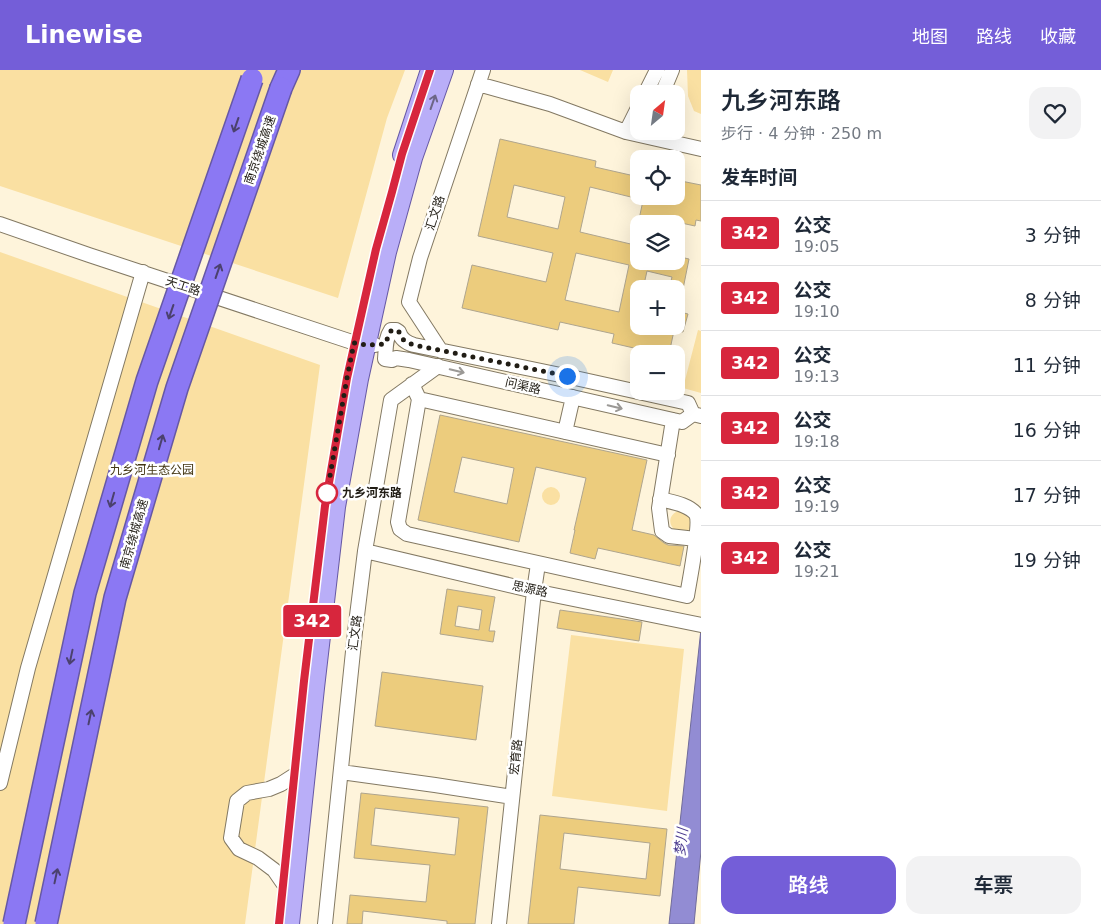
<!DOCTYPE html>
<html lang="zh">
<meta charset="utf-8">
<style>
body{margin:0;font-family:"DejaVu Sans","Noto Sans SC",sans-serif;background:#f2f2f3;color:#1f2937;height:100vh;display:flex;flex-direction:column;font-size:19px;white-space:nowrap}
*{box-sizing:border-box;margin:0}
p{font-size:16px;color:#747a83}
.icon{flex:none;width:28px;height:28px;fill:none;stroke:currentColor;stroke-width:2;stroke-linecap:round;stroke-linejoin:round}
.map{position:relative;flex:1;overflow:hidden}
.drawer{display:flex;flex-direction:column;background:#fff;width:400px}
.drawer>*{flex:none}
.badge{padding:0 10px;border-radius:4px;font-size:18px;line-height:32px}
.needle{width:32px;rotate:29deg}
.controls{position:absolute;left:630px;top:15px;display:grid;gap:10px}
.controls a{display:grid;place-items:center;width:55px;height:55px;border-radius:10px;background:#fff;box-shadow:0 5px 20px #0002;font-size:25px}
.you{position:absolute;width:25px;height:25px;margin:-12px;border:4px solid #fff;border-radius:50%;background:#1a73e8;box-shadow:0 0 0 8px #1a73e833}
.map>.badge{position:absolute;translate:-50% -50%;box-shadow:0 0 0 2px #fff}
h2{padding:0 20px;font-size:19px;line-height:45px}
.round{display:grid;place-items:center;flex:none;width:52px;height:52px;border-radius:15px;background:#f2f2f3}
.overview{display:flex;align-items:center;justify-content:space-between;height:85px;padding:0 20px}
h1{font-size:24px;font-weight:600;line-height:38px}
.button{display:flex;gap:10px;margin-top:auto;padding:10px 20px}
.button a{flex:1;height:58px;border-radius:15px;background:#745ed8;color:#fff;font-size:20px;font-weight:600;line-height:58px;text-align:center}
.button a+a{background:#f2f2f3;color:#1f2937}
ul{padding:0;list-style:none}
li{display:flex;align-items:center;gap:15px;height:65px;padding:0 20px;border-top:1px solid #e0e1e3}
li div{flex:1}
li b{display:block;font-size:19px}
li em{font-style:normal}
li .badge{min-width:55px;font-weight:700;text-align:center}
header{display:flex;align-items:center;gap:30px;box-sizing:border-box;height:70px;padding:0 25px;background:#745ed8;color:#fff}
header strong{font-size:24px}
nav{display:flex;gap:28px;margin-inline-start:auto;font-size:18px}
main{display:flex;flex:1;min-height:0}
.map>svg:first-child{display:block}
.green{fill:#fae0a2}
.water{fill:#928cd3;stroke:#706b9a}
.building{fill:#eccc7d;stroke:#afa58e;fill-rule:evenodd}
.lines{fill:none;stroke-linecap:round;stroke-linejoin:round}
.minor-casing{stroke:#837963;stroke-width:16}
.major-casing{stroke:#6658a5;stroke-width:20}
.highway-casing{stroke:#6658a5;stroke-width:24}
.minor{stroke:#fff;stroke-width:14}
.major{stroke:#b9aef8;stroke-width:18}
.highway{stroke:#8b78f3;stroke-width:21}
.highway-bridge-casing{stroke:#6658a5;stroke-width:24;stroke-linecap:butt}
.highway-bridge{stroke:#8b78f3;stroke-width:21}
.oneway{stroke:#6d6686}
.oneway2{stroke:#4b416e}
.oneway3{stroke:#9b9996}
.line-casing{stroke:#fff;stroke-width:11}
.line{stroke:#d7263d;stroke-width:8}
.walk{stroke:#211d15;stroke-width:5;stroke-dasharray:0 9}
.stop-dot{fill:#fff;stroke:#d7263d;stroke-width:2.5}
.labels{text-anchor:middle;stroke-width:5;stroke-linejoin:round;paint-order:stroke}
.street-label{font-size:12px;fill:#211d15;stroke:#fff}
.park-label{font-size:12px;fill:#433613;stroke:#fff}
.stop-label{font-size:12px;font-weight:bold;fill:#211d15;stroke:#fff;text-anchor:start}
.water-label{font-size:14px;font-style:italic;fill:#49398e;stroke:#fff}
</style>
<header>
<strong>Linewise</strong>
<nav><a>地图</a><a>路线</a><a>收藏</a></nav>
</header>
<main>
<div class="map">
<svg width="701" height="854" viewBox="0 0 701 854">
<rect width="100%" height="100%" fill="#fef4db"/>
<path class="green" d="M0,0h405l-18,48 -49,180 -338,-112z
M580,0h33l-5,12z
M687,0h14v44l-7,-3 -6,-15z
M0,182l320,113 -75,559h-245z
M698,260l3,1v62l-18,-5z
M542 426a9 9 0 1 1 18 0a9 9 0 1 1-18 0Z
M681,440l10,4v14c-16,14 -32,-12 -10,-18z
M571,565l113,14 -17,162 -115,-15z"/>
<path class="water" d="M701,559v222l-7,73h-25z"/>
<path class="building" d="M500,69l96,22 -1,6 44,10v22l-49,-12 -10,45 59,14v15h37v-5l13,3 -6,30h-14l3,-12 -25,-6 -4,18h-4v37h36l-6,28h-9l-48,-11 2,-9 -54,-12 -2,8 -96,-22 10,-43 74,17 7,-29 -75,-17zM514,115l51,12 -7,32 -51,-12zM576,183l53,12 -10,47 -54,-12z
M676,110l25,5v36l-5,-1 -1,6 -32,-7 -1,5h-24l6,-28h32z
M676,241l12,3 -5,18 -7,-1z
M440,345l207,45 -15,70 22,5 10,8 4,2 16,1 -4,20 -82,-18 -3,11 -25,-6 5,-23h-1l12,-52 -50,-11 -17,75 -101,-22zM462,387l52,11 -7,36 -53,-12z
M447,519l48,8 -6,34h6l-2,11 -53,-8zM458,536l24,4 -3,20 -24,-4z
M560,540l82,12 -3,19 -82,-13z
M382,602l101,14 -7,54 -101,-14z
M361,723l127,14 -13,117h-28v-3l-84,-10 -1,13h-15l3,-29 76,7 4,-37 -76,-7zM375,738l84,10 -4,37 -84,-10z
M540,745l127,14 -7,67 -82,-9 -4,37h-46zM564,763l86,10 -4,36 -86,-10z"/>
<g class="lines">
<defs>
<path id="minor" d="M478,14l72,20 76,28 75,17
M645,24l12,-24
M662,24l10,-24
M626,62l13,-26
M0,154l89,31 266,88 11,2h9
M441,281l-32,-49 11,-44 63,-188
M412,314l7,15 -21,123 2,7 7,5 280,62c2,-13 14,-73 9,-82 -8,-10 -25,-12 -36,-15
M419,329l249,56
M693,344l-5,-11 -113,-25 -161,-33c-7,-2 -13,-5 -15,-13l-3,-2h-5c-6,9 -5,18 -6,29l7,1 4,-2 13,2 264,60 9,2 11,-8 8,2
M673,350l-14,88 3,23 7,5 27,3
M565,362l8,-35
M365,481l169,40 167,34
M341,702l94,13 77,12
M0,713l28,-115 115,-396
M283,813l-9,-13 -16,-12 -19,-9 -8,-11 6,-37 10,-8 22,-4 12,-5 14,-9
M325,854l30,-292 10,-81 26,-151 47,-34
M499,854l35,-333 4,-27"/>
<path id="major" d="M402,85l28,-85
M290,854l25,-236 21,-181 23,-128 28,-127 26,-94 31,-88"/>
<path id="highway" d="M281,18l8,-18"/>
</defs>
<use href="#minor" class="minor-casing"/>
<use href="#major" class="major-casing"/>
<use href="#highway" class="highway-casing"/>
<use href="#minor" class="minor"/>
<use href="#major" class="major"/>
<use href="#highway" class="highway"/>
<defs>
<path id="highway-bridge" d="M14,854l71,-331 62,-212 105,-302
M46,854l69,-326 62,-210 104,-300"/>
</defs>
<use href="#highway-bridge" class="highway-bridge-casing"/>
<use href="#highway-bridge" class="highway-bridge"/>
</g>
<defs><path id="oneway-shaft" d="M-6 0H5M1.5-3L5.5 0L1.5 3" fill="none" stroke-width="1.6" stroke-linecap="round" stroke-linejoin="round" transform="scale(1.25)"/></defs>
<use class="oneway" href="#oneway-shaft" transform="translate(433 32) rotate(-71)"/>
<g class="oneway2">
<use href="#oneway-shaft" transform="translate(236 55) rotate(109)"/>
<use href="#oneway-shaft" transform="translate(218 201) rotate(-71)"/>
<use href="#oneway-shaft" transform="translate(171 242) rotate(109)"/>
<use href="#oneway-shaft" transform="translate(161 372) rotate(-74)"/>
<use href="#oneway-shaft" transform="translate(112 430) rotate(106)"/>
<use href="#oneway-shaft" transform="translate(71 587) rotate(102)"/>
<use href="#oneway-shaft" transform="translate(90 647) rotate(-78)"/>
<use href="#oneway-shaft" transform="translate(56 806) rotate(-78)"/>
</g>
<g class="oneway3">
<use href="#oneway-shaft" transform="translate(457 301) rotate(13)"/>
<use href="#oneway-shaft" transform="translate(615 337) rotate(13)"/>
</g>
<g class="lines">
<defs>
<path id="line" d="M279,854l25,-243 21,-175 22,-128 29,-129 16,-57 10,-38 28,-84"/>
</defs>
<use href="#line" class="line-casing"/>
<use href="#line" class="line"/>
<path class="walk" d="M327,423l20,-115 7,-35 12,2 19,-1c3,-5 3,-11 7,-14h4l3,2c2,8 8,11 15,13l153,31"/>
</g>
<circle class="stop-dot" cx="327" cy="423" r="10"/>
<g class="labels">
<g class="street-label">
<text transform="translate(260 80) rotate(-71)" y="4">南京绕城高速</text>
<text transform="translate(435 143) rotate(-72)" y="4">汇文路</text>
<text transform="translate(183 216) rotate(18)" y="4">天工路</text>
<text transform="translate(523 316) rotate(13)" y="4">问渠路</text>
<text transform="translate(134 464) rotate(-74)" y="4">南京绕城高速</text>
<text transform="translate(530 519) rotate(12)" y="4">思源路</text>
<text transform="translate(355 563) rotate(-83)" y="4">汇文路</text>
<text transform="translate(516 687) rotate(-84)" y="4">宏育路</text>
</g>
<g class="park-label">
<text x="152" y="404">九乡河生态公园</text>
</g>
<g class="stop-label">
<text x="342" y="427">九乡河东路</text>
</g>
<g class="water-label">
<text transform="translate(681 772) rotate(-84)" y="5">梦川</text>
</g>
</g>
</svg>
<div class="controls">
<a><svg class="needle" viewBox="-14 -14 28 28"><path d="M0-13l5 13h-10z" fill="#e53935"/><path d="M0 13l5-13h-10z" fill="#747a83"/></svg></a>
<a><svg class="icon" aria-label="locate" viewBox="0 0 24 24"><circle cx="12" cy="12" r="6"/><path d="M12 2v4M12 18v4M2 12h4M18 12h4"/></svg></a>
<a><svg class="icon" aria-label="layers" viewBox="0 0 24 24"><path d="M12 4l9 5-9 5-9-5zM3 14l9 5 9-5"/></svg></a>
<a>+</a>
<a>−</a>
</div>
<div class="you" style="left:567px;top:306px"></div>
<b class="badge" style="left:312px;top:551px;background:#d7263d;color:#fff">342</b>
</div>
<section class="drawer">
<div class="overview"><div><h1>九乡河东路</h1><p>步行 · 4 分钟 · 250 m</p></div><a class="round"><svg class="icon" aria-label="heart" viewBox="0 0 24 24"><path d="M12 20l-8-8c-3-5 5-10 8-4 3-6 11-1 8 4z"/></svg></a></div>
<h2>发车时间</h2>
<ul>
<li><span class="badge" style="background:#d7263d;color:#fff">342</span><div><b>公交</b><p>19:05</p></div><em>3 分钟</em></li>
<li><span class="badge" style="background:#d7263d;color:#fff">342</span><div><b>公交</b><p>19:10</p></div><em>8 分钟</em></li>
<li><span class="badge" style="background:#d7263d;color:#fff">342</span><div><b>公交</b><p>19:13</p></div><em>11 分钟</em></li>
<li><span class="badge" style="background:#d7263d;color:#fff">342</span><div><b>公交</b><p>19:18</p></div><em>16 分钟</em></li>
<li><span class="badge" style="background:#d7263d;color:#fff">342</span><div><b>公交</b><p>19:19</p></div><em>17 分钟</em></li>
<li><span class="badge" style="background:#d7263d;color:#fff">342</span><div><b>公交</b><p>19:21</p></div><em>19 分钟</em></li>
</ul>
<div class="button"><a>路线</a><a>车票</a></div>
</section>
</main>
